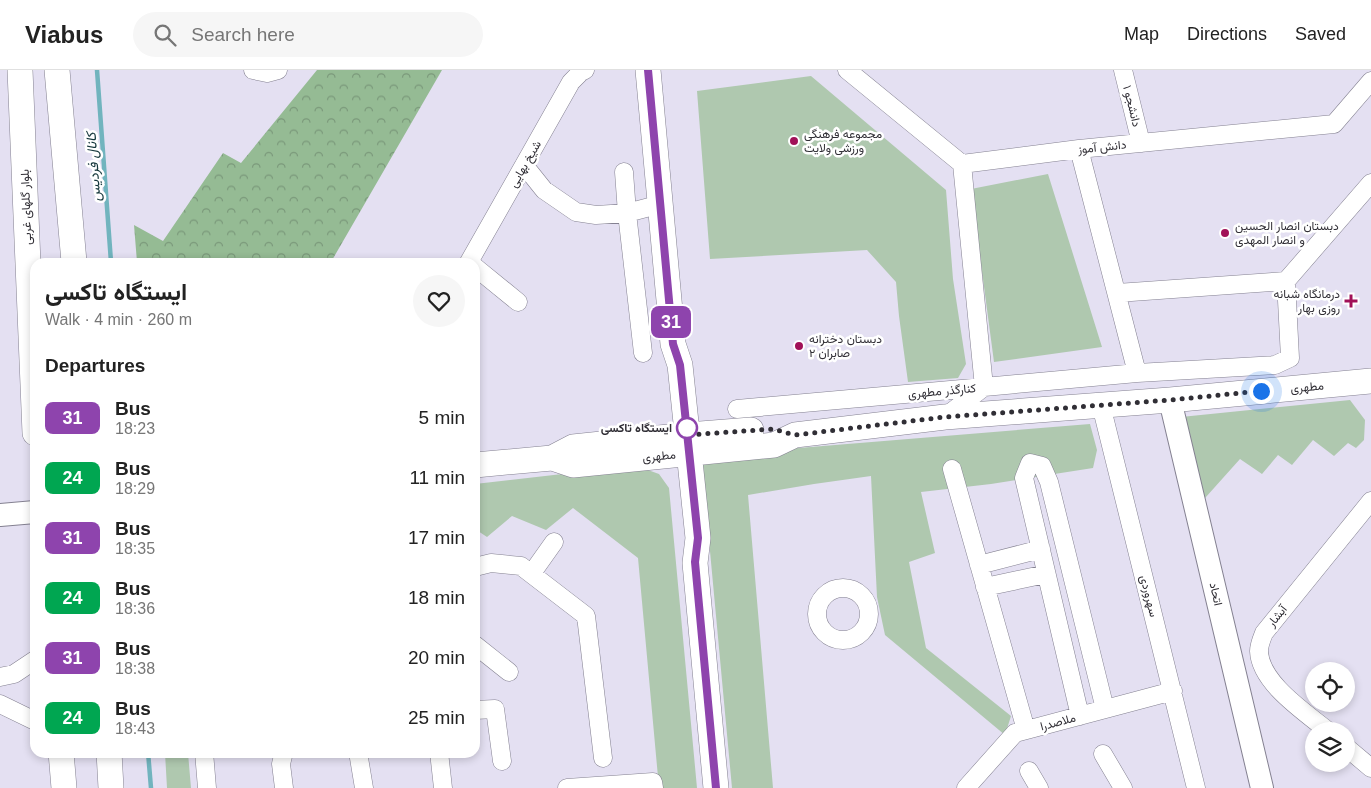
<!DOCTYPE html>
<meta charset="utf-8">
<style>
body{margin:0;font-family:Arial,Vazirmatn,sans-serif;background:#f6f6f6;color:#222;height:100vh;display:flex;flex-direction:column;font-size:19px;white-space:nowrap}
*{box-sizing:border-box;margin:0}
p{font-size:16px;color:#767676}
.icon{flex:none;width:28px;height:28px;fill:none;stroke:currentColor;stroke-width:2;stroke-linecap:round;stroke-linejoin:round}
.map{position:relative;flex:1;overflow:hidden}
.panel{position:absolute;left:30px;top:188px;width:450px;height:500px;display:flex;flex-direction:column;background:#fff;border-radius:15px;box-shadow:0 2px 8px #0003}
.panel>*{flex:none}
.badge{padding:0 10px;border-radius:8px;font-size:18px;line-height:32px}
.tools{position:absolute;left:1305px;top:592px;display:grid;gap:10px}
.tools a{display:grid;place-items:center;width:50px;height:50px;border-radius:50%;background:#fff;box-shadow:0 2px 8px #0003;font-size:25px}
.you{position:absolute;width:25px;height:25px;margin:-12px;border:4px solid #fff;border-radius:50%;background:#1a73e8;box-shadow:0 0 0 8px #1a73e833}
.map>.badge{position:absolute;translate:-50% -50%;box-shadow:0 0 0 2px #fff}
h2{padding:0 15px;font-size:19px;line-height:45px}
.round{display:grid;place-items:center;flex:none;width:52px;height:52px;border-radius:26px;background:#f6f6f6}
.summary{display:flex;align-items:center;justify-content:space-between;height:85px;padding:0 15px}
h1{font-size:24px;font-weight:700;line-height:38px}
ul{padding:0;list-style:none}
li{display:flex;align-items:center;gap:15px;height:60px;padding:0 15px}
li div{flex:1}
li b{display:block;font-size:19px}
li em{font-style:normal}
li .badge{min-width:55px;font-weight:700;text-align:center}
header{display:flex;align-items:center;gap:30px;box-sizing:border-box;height:70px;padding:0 25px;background:#fff;border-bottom:1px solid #e0e0e0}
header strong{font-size:24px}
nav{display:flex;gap:28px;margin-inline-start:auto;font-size:18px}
.search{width:350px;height:45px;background:#f6f6f6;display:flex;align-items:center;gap:12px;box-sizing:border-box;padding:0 18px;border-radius:28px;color:#767676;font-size:19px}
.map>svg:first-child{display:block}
.green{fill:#afc8af}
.forest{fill:url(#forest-crowns)}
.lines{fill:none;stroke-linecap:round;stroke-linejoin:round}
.stream{stroke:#71b4be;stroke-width:4.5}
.minor-casing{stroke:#848191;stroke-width:19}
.tertiary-casing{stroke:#848191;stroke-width:24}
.secondary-casing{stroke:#848191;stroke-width:26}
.minor{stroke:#fff;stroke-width:18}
.tertiary{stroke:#fff;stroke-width:22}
.secondary{stroke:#fff;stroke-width:25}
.line-casing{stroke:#fff;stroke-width:11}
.line{stroke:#8e44ad;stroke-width:8}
.walk{stroke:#302e35;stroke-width:5;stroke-dasharray:0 9}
.poi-dot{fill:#a11158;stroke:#fff;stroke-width:2}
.stop-dot{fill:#fff;stroke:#8e44ad;stroke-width:2.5}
.labels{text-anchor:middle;stroke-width:5;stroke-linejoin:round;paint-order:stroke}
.street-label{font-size:12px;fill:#302e35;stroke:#fff}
.poi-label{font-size:12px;fill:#302e35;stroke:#fff;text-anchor:start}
.stop-label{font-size:12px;font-weight:bold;fill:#302e35;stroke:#fff;text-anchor:end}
.water-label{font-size:14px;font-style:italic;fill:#16373c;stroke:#fff}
</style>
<header>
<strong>Viabus</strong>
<div class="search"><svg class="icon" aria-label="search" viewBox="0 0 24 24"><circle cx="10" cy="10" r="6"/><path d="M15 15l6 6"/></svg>Search here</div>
<nav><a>Map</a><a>Directions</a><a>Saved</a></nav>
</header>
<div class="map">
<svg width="1371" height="718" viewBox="0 0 1371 718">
<defs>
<pattern id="forest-crowns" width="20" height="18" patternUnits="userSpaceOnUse" patternTransform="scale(1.25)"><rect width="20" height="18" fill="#95bb94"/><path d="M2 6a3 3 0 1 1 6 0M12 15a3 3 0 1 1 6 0" fill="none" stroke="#7a987a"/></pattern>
</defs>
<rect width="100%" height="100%" fill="#e4e0f2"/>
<path class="green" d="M811,6l135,114 7,89 13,85 -8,14 -50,4 -9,-66 -3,-34 -29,-32 -157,9 -13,-168z
M1048,104l54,173 -108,15 -23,-173z
M1350,330l15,20 -1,20 -8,8 -8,-5 -14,13 -21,-16 -21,25 -14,-10 -16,19 -22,-15 -43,48 -16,-90z
M1090,354l7,26 -4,18 -102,16 -70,8 14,61 -26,9 17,86 85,68 -6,19 -120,-100 -8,-38 -6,-121 -57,8 -66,11 25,293h-41l-30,-323 13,-10z
M606,399h39l14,5 10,14 28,300h-38l-21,-230 -65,-50 -27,22 -34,-14 -25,21 -12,-8v-45z
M165,683h23l3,35h-24z"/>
<path class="forest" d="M317,0h125l-111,192h-194l-3,-37 29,16 60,-88 18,10z"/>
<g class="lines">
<path class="stream" d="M97,0l14,192
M148,682l3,36"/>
<defs>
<path id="minor" d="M253,0l14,3 11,-3
M847,0l115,94 117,-15 255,-25 37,-43
M1123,0l18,73
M1079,79l58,224
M524,95l20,25 32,22 20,3 31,-2 34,-9
M624,102l3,41 16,140
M469,192l102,-180 10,-10 4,-2
M475,197l43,35
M1117,223l169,-12 85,-98
M1101,335l95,383
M737,339l247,-22 -22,-223
M945,347l39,-30 153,-14 138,-8 15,-7 -4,-77
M952,399l74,261
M979,495l62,-16
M475,497l16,-4 30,3 65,50 17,142
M532,503l22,-31
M985,517l61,-13
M817 544a26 26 0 1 1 52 0a26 26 0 1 1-52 0Z
M475,575l34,27
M0,607l14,-3 21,-14
M0,634l35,17
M475,640l20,-1 7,52
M1080,646l-56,-238 6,-15 12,3 7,16 56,227
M1328,661c-23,-19 -68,-48 -69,-80 0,-6 3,-13 5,-18l107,-132
M1346,677l25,21
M204,682l3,36
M358,682l6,36
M439,682l4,36
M1103,684l20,34
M1029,701l10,17
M284,718l-3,-24 3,-12
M567,718l86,-6 1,6
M966,718l49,-55 158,-42"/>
<path id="tertiary" d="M1170,330l92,388
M0,445l35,-3"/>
<path id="secondary" d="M20,0l15,363
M57,0l17,192
M648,0l25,274 7,21 18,173 -3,25 21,225
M552,388l21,7 201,-20 21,-10 150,-18 225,-17 201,-19
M475,395l77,-7 21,-11 115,-12 63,-5
M61,682l3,36
M109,682l2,36"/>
</defs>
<use href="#minor" class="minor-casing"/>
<use href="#tertiary" class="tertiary-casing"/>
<use href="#secondary" class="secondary-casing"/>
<use href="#minor" class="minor"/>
<use href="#tertiary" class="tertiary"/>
<use href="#secondary" class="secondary"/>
</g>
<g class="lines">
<defs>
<path id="line" d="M648,0l25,274 7,21 18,173 -3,24 21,226"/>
</defs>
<use href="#line" class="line-casing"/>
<use href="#line" class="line"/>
<path class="walk" d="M687,358l1,7 85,-6 22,6 150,-18 225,-17 91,-9"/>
</g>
<g class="poi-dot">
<circle cx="794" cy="71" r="5"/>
<circle cx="1225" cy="163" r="5"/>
<path d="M1348.5 223.5h5v5h5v5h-5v5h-5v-5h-5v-5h5z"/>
<circle cx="799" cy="276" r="5"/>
</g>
<circle class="stop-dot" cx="687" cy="358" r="10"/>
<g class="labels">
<g class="street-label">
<text transform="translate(1132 36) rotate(76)" y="4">دانشجو ۱</text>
<text transform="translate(1102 77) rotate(-6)" y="4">دانش آموز</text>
<text transform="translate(525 94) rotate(-60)" y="4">شیخ بهایی</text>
<text transform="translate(26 137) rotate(-92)" y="4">بلوار گلهای غربی</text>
<text transform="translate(1307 317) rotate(-5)" y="4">مطهری</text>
<text transform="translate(942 321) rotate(-5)" y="4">کنارگذر مطهری</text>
<text transform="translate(659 386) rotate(-6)" y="4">مطهری</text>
<text transform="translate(1216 524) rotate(77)" y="4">اتحاد</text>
<text transform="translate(1149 526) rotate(76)" y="4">سهروردی</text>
<text transform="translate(1277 546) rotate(-51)" y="4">آبشار</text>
<text transform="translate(1058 652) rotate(-15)" y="4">ملاصدرا</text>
</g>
<g class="poi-label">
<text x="804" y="68">مجموعه فرهنگی<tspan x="804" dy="14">ورزشی ولایت</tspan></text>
<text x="1235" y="160">دبستان انصار الحسین<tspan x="1235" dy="14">و انصار المهدی</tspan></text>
<text x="1340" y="228" text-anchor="end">درمانگاه شبانه<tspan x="1340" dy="14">روزی بهار</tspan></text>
<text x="809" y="273">دبستان دخترانه<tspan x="809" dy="14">صابران ۲</tspan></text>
</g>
<g class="stop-label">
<text x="672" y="362">ایستگاه تاکسی</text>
</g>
<g class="water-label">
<text transform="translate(93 97) rotate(-94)" y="5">کانال فردیس</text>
</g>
</g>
</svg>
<div class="tools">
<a><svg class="icon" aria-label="locate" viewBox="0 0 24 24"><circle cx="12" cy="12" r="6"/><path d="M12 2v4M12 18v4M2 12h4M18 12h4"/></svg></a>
<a><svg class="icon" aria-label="layers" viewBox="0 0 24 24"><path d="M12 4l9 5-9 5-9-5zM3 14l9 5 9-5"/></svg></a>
</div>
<div class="you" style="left:1261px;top:321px"></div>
<b class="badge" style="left:671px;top:252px;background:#8e44ad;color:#fff">31</b>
<section class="panel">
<div class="summary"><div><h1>ایستگاه تاکسی</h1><p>Walk · 4 min · 260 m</p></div><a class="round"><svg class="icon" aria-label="heart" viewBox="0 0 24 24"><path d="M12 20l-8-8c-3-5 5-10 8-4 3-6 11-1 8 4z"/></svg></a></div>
<h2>Departures</h2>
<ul>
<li><span class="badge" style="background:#8e44ad;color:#fff">31</span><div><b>Bus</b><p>18:23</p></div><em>5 min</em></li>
<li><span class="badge" style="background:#00a651;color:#fff">24</span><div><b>Bus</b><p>18:29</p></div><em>11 min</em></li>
<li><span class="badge" style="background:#8e44ad;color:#fff">31</span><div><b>Bus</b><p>18:35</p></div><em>17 min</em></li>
<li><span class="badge" style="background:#00a651;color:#fff">24</span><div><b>Bus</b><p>18:36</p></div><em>18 min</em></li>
<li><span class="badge" style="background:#8e44ad;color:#fff">31</span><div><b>Bus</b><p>18:38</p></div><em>20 min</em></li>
<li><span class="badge" style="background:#00a651;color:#fff">24</span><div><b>Bus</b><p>18:43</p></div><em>25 min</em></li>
</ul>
</section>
</div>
